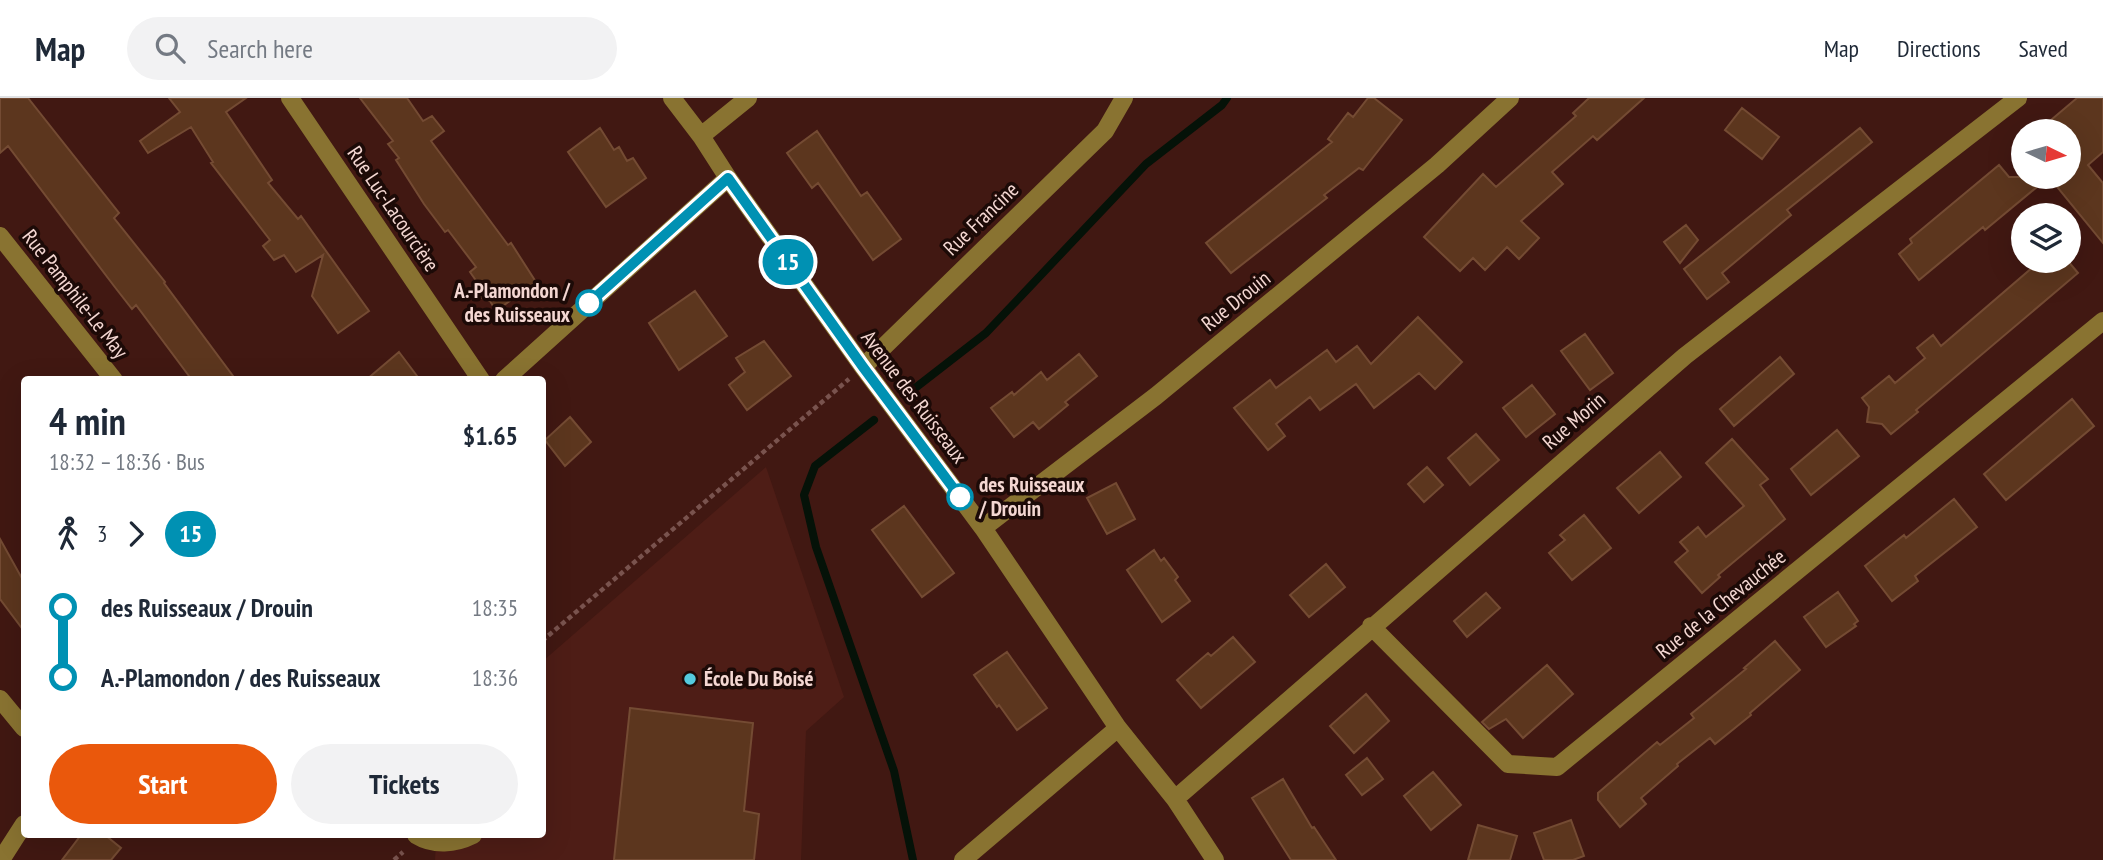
<!DOCTYPE html>
<meta charset="utf-8">
<style>
body{margin:0;font-family:"PT Sans Narrow",sans-serif;background:#f2f2f3;color:#1f2937;height:100vh;display:flex;flex-direction:column;font-size:26px;white-space:nowrap}
*{box-sizing:border-box;margin:0}
p{font-size:23px;color:#747a83}
.icon{flex:none;width:38px;height:38px;fill:none;stroke:currentColor;stroke-width:2;stroke-linecap:round;stroke-linejoin:round}
.map{position:relative;flex:1;overflow:hidden}
.sheet{position:absolute;left:21px;top:278px;width:525px;height:462px;display:flex;flex-direction:column;background:#fff;border-radius:7px;box-shadow:0 7px 28px #0002}
.sheet>*{flex:none}
.badge{padding:0 14px;border-radius:23px;font-size:24px;line-height:46px}
.needle{width:46px;rotate:95deg}
.controls{position:absolute;left:2011px;top:21px;display:grid;gap:14px}
.controls a{display:grid;place-items:center;width:70px;height:70px;border-radius:50%;background:#fff;box-shadow:0 7px 28px #0002;font-size:35px}
.map>.badge{position:absolute;translate:-50% -50%;box-shadow:0 0 0 4px #fff}
.legs{display:flex;align-items:center;gap:10px;height:77px;padding:0 28px;font-size:23px}
.legs p{margin-inline-start:auto}
.summary{display:flex;align-items:center;justify-content:space-between;height:119px;padding:0 28px}
h1{font-size:38px;font-weight:700;line-height:52px}
.cta{display:flex;gap:14px;margin-top:auto;padding:14px 28px}
.cta a{flex:1;height:80px;border-radius:42px;background:#ea580c;color:#fff;font-size:28px;font-weight:700;line-height:80px;text-align:center}
.cta a+a{background:#f2f2f3;color:#1f2937}
ul{padding:0 28px;list-style:none}
li{display:flex;align-items:center;gap:24px;height:70px;font-size:26px}
li i{display:grid;place-items:center;width:10px;height:100%;margin:0 9px;background:currentColor}
li i::after{content:'';width:18px;height:18px;margin:-9px;border:5px solid;border-radius:50%;background:#fff}
li p{margin-inline-start:auto}
li:first-child i{background:linear-gradient(#0000 50%,currentColor 0)}
li:last-child i{background:linear-gradient(currentColor 50%,#0000 0)}
header{display:flex;align-items:center;gap:42px;box-sizing:border-box;height:98px;padding:0 35px;background:#fff;border-bottom:2px solid #e0e1e3}
header strong{font-size:33px}
nav{display:flex;gap:38px;margin-inline-start:auto;font-size:24px}
.search{width:490px;height:63px;background:#f2f2f3;display:flex;align-items:center;gap:18px;box-sizing:border-box;padding:0 24px;border-radius:38px;color:#747a83;font-size:26px}
.map>svg:first-child{display:block}
.built{fill:#4e1d16}
.lines{fill:none;stroke-linecap:round;stroke-linejoin:round}
.stream{stroke:#051208;stroke-width:8}
.building{fill:#5c361e;stroke:#744b33;stroke-width:2}
.path{stroke:#79534e;stroke-width:4.5;stroke-dasharray:5 3.5;stroke-linecap:butt}
.minor{stroke:#897331;stroke-width:18}
.line-1-casing{stroke:#fff;stroke-width:16}
.line-1{stroke:#0091b3;stroke-width:10}
.stop-1-dot{fill:#fff;stroke:#0091b3;stroke-width:3.5}
.poi-dot{fill:#55cade;stroke:#1c0a07;stroke-width:2.5}
.labels{text-anchor:middle;stroke-width:7;stroke-linejoin:round;paint-order:stroke}
.street-label{font-size:21px;fill:#f4d7d2;stroke:#1c0a07}
.stop-label{font-size:21px;font-weight:bold;fill:#f4d7d2;stroke:#1c0a07;text-anchor:end}
.poi-label{font-size:21px;font-weight:bold;fill:#f4d7d2;stroke:#1c0a07;text-anchor:start}
</style>
<header>
<strong>Map</strong>
<div class="search"><svg class="icon" aria-label="search" viewBox="0 0 24 24"><circle cx="10" cy="10" r="6"/><path d="M15 15l6 6"/></svg>Search here</div>
<nav><a>Map</a><a>Directions</a><a>Saved</a></nav>
</header>
<div class="map">
<svg width="2103" height="762" viewBox="0 0 2103 762">
<rect width="100%" height="100%" fill="#411812"/>
<path class="built" d="M766,369l78,230 -38,34 -5,129h-366l1,-18 37,-7h69l1,-174z"/>
<g class="lines">
<path class="stream" d="M910,294l76,-59 160,-169 76,-59 5,-7
M874,322l-59,46 -11,29 12,52 78,224 19,89"/>
</g>
<path class="building" d="M0,0h28l91,115 -5,5 51,64 -1,1 72,97h-44l-56,-75 -4,4 -18,-23 -106,-140 -8,7z
M169,0h77l-20,14 46,68 -4,3 30,36 3,-3 68,95 -31,22 -26,-37 11,-41 -27,17 -12,-17 -10,5 -11,-14 7,-6 -59,-77 2,-1 -22,-35 -43,26 -8,-12 40,-29z
M360,0h47l16,23 9,-5 12,15 -13,10 77,104 3,-2 25,39 -40,29 -6,-10 -8,-3 -6,-9 1,-7 -7,-10 6,-5 -28,-37 -3,2 -21,-28 -28,-44 3,-2 -11,-14 5,-3z
M1368,0h6l28,22 -17,22 -22,28 -4,-2 -35,27 3,3 -96,75 -25,-30 126,-101 -4,-3 20,-26 5,4z
M1589,0h55l-47,42 -4,-4 -41,36 11,12 -42,37 18,17 -20,21 -12,-12 -22,23 -12,-12 -13,13 -36,-34 59,-63 13,13 80,-71 -3,-3z
M2077,0h26v54l-15,13 15,18v60l-54,-66h19v-46h-30z
M1742,10l37,29 -17,22 -37,-29z
M600,30l14,22 5,-3 8,14 6,-3 13,20 -40,29 -38,-55z
M1860,30l12,14 -85,68 4,5 -69,58 7,9 -22,17 -23,-30z
M817,33l44,65 6,-4 34,47 -28,21 -55,-77 -6,5 -25,-35z
M1999,67l10,12h40l-64,53 -2,-3 -64,53 -20,-26 13,-11 -2,-4z
M1686,127l12,15 -18,23 -16,-21z
M2040,163h28l10,12 -162,137 2,2 -27,22 -9,-10 -15,-2 2,-15 -7,-9 27,-22 6,7 30,-25 -8,-10 16,-13 8,11z
M695,193l32,45 -48,34 -30,-47z
M1418,219l44,45 -27,27 -16,-16 -45,35 -18,-24 -36,26 -10,-13 -34,27 9,12 -17,14 -34,-42 36,-28 6,8 51,-38 9,12 21,-16 14,18z
M1585,236l28,39 -23,17 -29,-39z
M764,243l27,35 -44,34 -18,-25 16,-13 -9,-14z
M399,254l21,28h-54z
M1079,256l18,22 -32,26 3,3 -29,24 -6,-7 -19,15 -23,-29 21,-16 2,3 27,-23 6,8z
M1780,259l14,17 -60,52 -14,-17z
M1532,287l23,29 -29,23 -23,-29z
M2072,301l22,27 -88,74 -22,-26z
M570,319l21,25 -26,24 -20,-26z
M1837,332l22,26 -48,39 -20,-26z
M1476,336l23,26 -29,25 -22,-27z
M1732,341l36,40 -8,6 25,34 -67,56 2,2 -18,16 -27,-31 13,-11 -8,-9 18,-15 8,10 38,-31 -38,-43z
M1660,354l21,25 -42,36 -22,-25z
M1427,369l16,18 -19,17 -16,-18z
M1116,385l19,36 -28,15 -20,-36z
M1954,401l23,28 -62,49 3,5 -26,20 -27,-35 39,-31 2,3z
M904,408l50,67 -32,24 -50,-67z
M1584,417l27,33 -39,32 -23,-27 16,-13 -5,-5z
M0,441l24,43v49l-24,-32z
M1154,452l7,11 3,-3 14,19 -3,3 15,21 -28,21 -35,-52z
M1326,466l19,23 -36,30 -19,-22z
M1838,494l20,29 -4,3 2,2 -30,21 -22,-30z
M1486,495l14,15 -33,29 -13,-16z
M1233,539l22,25 -54,46 -24,-28 31,-27 3,3z
M1775,543l25,29 -50,43 1,2 -36,29 -5,-6 -33,26 1,2 -37,32 5,6 -26,23 -22,-27v-7l59,-51 3,3 34,-27 -3,-4 55,-45 -2,-1z
M1007,554l40,56 -30,22 -18,-25 -2,2 -23,-32z
M1547,567l26,29 -50,44 -17,-19 -17,10 -7,-7z
M1366,596l23,27 -35,32 -24,-27z
M630,610l123,15 -9,88 15,3 -5,46h-140z
M1367,660l16,21 -21,16 -16,-20z
M1433,674l28,33 -30,25 -27,-34z
M1283,681l29,49 2,-1 22,33h-45l-19,-30 -20,-32z
M1571,722l13,36 -11,4h-29l-10,-27z
M1478,727l39,11 -7,24h-42z
M81,737h24l16,13 -10,12h-49z"/>
<g class="lines">
<path class="path" d="M542,543l307,-262
M394,762l9,-8"/>
<path class="minor" d="M290,0l191,282
M672,0l29,38 27,42 135,189 120,161 135,200 57,71 40,61
M701,38l47,-38
M0,138l114,144
M863,269l242,-236 19,-33
M504,282l224,-202
M983,430l173,-132 281,-231 73,-67
M1371,528l137,138 49,3 546,-446
M0,601l24,29
M1175,701l510,-443 333,-258
M416,737c18,11 39,9 57,0
M1,762l23,-36
M963,762l155,-132"/>
</g>
<g class="lines">
<defs>
<path id="line-1" d="M589,205l139,-125 135,189 97,130"/>
</defs>
<use href="#line-1" class="line-1-casing"/>
<use href="#line-1" class="line-1"/>
</g>
<g class="stop-1-dot">
<circle cx="589" cy="205" r="12"/>
<circle cx="960" cy="399" r="12"/>
</g>
<circle class="poi-dot" cx="690" cy="581" r="7"/>
<g class="labels">
<g class="street-label">
<text transform="translate(393 111) rotate(56)" y="7">Rue Luc-Lacourcière</text>
<text transform="translate(981 121) rotate(-44)" y="7">Rue Francine</text>
<text transform="translate(75 196) rotate(52)" y="7">Rue Pamphile-Le May</text>
<text transform="translate(1236 203) rotate(-39)" y="7">Rue Drouin</text>
<text transform="translate(914 299) rotate(53)" y="7">Avenue des Ruisseaux</text>
<text transform="translate(1574 323) rotate(-41)" y="7">Rue Morin</text>
<text transform="translate(1721 506) rotate(-39)" y="7">Rue de la Chevauchée</text>
</g>
<g class="stop-label">
<text x="570" y="200">A.-Plamondon /<tspan x="570" dy="24">des Ruisseaux</tspan></text>
<text x="979" y="394" text-anchor="start">des Ruisseaux<tspan x="979" dy="24">/ Drouin</tspan></text>
</g>
<g class="poi-label">
<text x="704" y="588">École Du Boisé</text>
</g>
</g>
</svg>
<div class="controls">
<a><svg class="needle" viewBox="-14 -14 28 28"><path d="M0-13l5 13h-10z" fill="#e53935"/><path d="M0 13l5-13h-10z" fill="#747a83"/></svg></a>
<a><svg class="icon" aria-label="layers" viewBox="0 0 24 24"><path d="M12 4l9 5-9 5-9-5zM3 14l9 5 9-5"/></svg></a>
</div>
<b class="badge" style="left:788px;top:164px;background:#0091b3;color:#fff">15</b>
<section class="sheet">
<div class="summary"><div><h1>4 min</h1><p>18:32 – 18:36 · Bus</p></div><b>$1.65</b></div>
<div class="legs"><svg class="icon" aria-label="walk" viewBox="0 0 24 24"><circle cx="13" cy="4" r="2"/><path d="M13 8l-2 6 4 7M11 14l-3 7M7 12l3-4h3l4 4"/></svg>3<svg class="icon" aria-label="forward" viewBox="0 0 24 24"><path d="M9 5l7 7-7 7"/></svg><b class="badge" style="background:#0091b3;color:#fff">15</b></div>
<ul>
<li><i style="color:#0091b3"></i><b>des Ruisseaux / Drouin</b><p>18:35</p></li>
<li><i style="color:#0091b3"></i><b>A.-Plamondon / des Ruisseaux</b><p>18:36</p></li>
</ul>
<div class="cta"><a>Start</a><a>Tickets</a></div>
</section>
</div>
